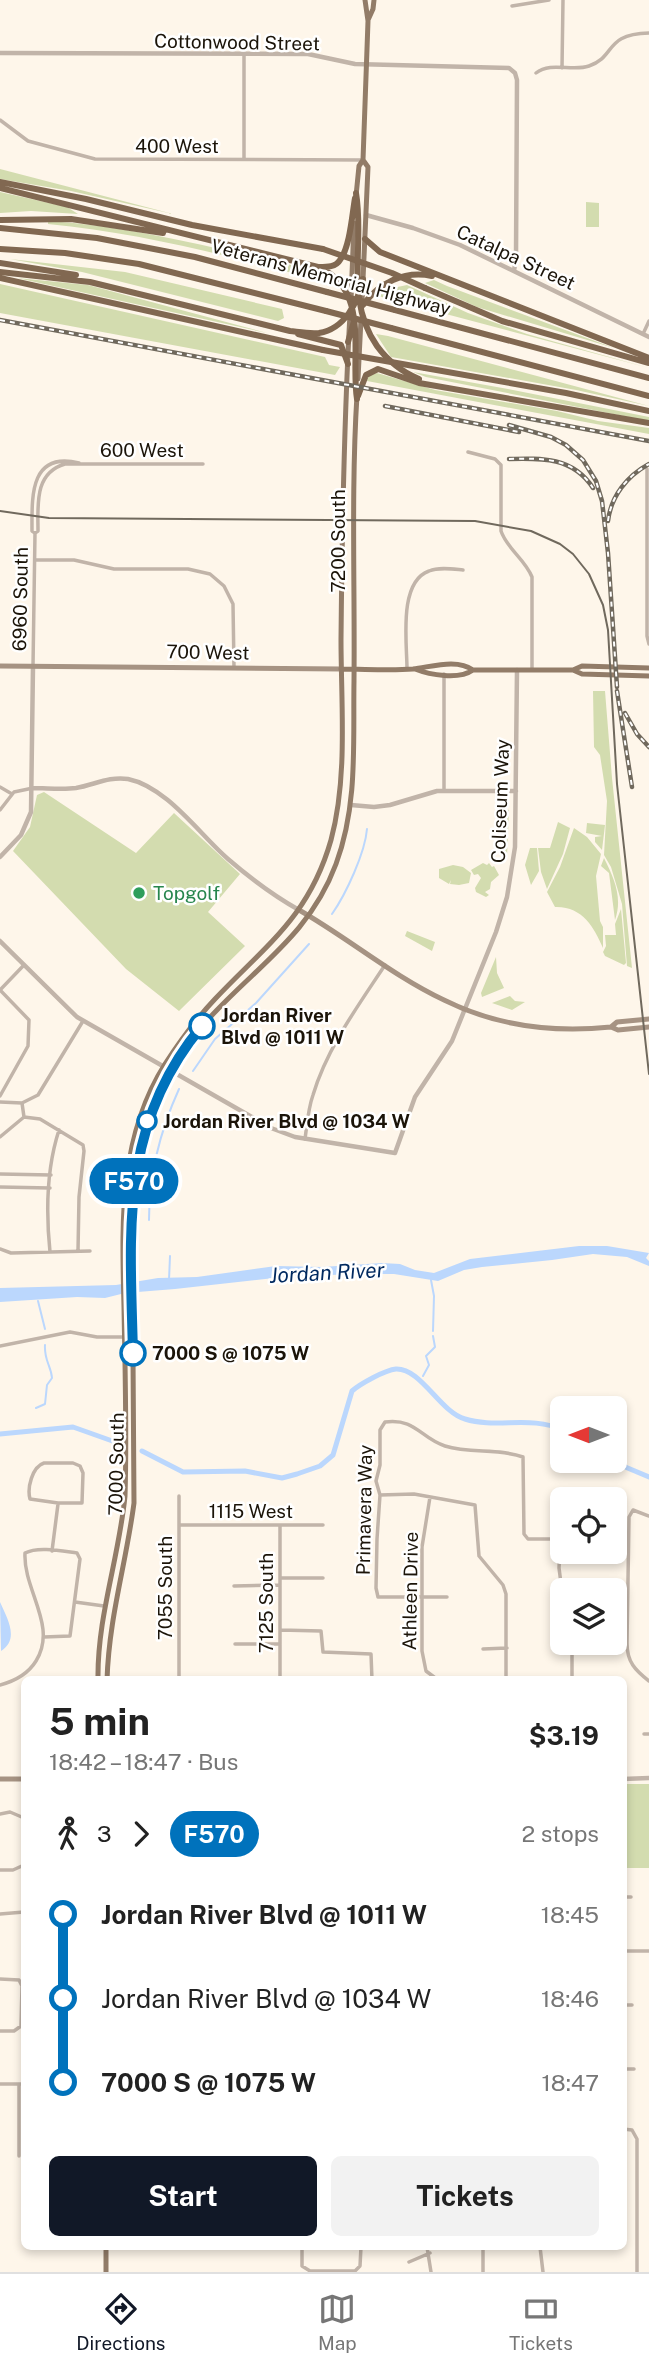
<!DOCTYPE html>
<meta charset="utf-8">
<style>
body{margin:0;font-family:"Public Sans",sans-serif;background:#f2f2f2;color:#222;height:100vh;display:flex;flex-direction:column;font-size:26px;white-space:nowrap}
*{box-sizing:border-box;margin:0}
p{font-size:23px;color:#767676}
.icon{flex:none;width:38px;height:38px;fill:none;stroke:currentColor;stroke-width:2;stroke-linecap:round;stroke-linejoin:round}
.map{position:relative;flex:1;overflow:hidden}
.drawer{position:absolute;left:21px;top:1676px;width:606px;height:574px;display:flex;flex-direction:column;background:#fff;border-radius:10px;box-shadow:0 4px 10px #0003}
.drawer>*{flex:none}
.badge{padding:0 14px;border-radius:23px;font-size:24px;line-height:46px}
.needle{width:46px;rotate:270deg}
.tools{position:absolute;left:550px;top:1396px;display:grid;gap:14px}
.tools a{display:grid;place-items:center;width:77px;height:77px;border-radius:10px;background:#fff;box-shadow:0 4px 10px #0003;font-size:35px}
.map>.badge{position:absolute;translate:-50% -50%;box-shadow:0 0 0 4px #fff}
.legs{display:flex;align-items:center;gap:10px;height:77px;padding:0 28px;font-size:23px}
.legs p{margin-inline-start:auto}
.overview{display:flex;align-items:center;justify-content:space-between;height:119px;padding:0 28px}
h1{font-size:38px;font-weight:700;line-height:52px}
.cta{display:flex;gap:14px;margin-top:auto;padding:14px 28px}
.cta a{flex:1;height:80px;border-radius:10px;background:#111827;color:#fff;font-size:28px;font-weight:700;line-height:80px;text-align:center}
.cta a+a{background:#f2f2f2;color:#222}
ul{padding:0 28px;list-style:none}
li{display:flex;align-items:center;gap:24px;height:84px;font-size:26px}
li i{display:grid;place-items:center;width:10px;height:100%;margin:0 9px;background:currentColor}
li i::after{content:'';width:18px;height:18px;margin:-9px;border:5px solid;border-radius:50%;background:#fff}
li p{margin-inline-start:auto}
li:first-child i{background:linear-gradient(#0000 50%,currentColor 0)}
li:last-child i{background:linear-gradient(currentColor 50%,#0000 0)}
.menu{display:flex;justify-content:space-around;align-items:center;height:98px;border-top:2px solid #e0e0e0;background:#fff;font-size:19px;color:#767676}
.menu a{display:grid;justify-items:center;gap:4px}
.menu .current{color:#111827}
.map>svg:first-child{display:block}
.green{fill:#d3dcaf}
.water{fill:#bbd7fd}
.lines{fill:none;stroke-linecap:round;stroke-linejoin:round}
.stream{stroke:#bbd7fd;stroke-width:2}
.canal{stroke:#bbd7fd;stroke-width:5}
.minor{stroke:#c1b4a9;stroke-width:3.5}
.tertiary{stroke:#c1b4a9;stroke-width:4.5}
.secondary{stroke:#a69383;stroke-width:5}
.primary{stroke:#927c68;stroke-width:5}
.motorway{stroke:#816851;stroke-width:6}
.tram{stroke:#70695d;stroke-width:2}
.rail-casing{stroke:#70695d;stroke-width:4.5}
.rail{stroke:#fff;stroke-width:2;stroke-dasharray:5;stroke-linecap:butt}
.motorway-bridge{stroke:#816851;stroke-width:6}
.line-1-casing{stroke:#fff;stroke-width:16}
.line-1{stroke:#0072bc;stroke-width:10}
.leisure-dot{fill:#2e9e5b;stroke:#fff;stroke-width:2.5}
.stop-1-dot{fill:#fff;stroke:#0072bc;stroke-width:3.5}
.labels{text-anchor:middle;stroke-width:5;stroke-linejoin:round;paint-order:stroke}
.street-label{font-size:19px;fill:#1b1409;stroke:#fff}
.leisure-label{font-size:19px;fill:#27864d;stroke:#fff;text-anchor:start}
.stop-label{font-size:19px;font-weight:bold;fill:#1b1409;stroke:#fff;text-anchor:start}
.water-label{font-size:21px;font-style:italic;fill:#00295f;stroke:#fff}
</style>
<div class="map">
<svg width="649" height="2272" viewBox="0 0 649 2272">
<rect width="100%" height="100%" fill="#fef6ea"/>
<path class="green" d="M0,169l173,45 -102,-23 -71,-12z
M0,192l67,15 11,7 -47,-3 -31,2z
M586,202l13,1v24h-13z
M48,221c90,5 178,31 266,49l11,5 -6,5c-90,-24 -178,-47 -271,-56z
M10,259l115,13 157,37 2,9 -6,3 -196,-49z
M17,278l71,7 179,48z
M434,280l13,6 167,62 -137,-41 -52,-24z
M0,284l325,73 4,8 11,2 -5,8 -335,-62z
M407,285l61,28 59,21 122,34 -271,-72 10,-7z
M376,334l12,2 261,70 -73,-16 -185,-33z
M413,372l95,17 141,28v4l-223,-44z
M377,373l58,17 122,21 41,10 51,7v6l-282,-53 1,-5z
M593,691h12l7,87 20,190 -5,-2 -5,-62 -11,-37 -7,-12 3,-54 -7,-46 -6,-8z
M44,792l92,61 38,-40 66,61 -32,38 37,34 -66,65 -53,-42 -113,-118 17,-24 7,-32z
M503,808l6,2 -2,46 -4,-6v-12l3,-7 -3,-8z
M558,822l12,6 -7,26 -16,35 -6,-17 -3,-24h12z
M587,823l18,2 -3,25 -7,-8v-5l7,-1 -16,-3z
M574,828l13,9 14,17 -5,22 4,45 3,6v21c-9,-21 -21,-42 -48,-41l-8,-15 13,-25z
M530,848h7l2,23 -8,14 -6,-20z
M604,858c10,20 19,40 11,62l-6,-47 -8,-7z
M483,863l4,2 2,-2 3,4 2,-1 5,9 -8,7 -1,7 -5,3 4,3 -3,2 -10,-5 -1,-4 6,-10 -3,-4 -4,1 -3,-5z
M453,865l10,2 8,6 -2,10 -10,2 -9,-1 1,-4 -2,4 -10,-6v-9z
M621,909l5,54 -2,2 -19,-9 -2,-4 3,-6 -1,-11h11l-1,-11z
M407,931l28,11 -3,9 -27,-15z
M496,957l1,16 7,15 -22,9 -1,-4z
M510,996l5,5 10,1 -13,8 -20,-7z
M623,1784h26v84h-26z"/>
<path class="water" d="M579,1246h28l42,7 -3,5 3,3v5l-22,-9 -34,-3 -41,6 -70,7 -18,3 -26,11 -44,-7h-29l-73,2 -117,13 -50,4 -20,5 -28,-1 -77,5v-14l116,-3 42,-7 39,-1 79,-11 46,1 60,-4 18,1 15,6 19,3 36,-14z
M0,1602c7,16 20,37 1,49z"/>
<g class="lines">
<path class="stream" d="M332,914c14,-20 33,-61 35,-85
M193,1071l22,-32 41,-36 53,-59
M149,1220c0,-47 11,-89 30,-131
M169,1280l1,-24
M431,1280l3,16 -1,35
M38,1301l7,28
M423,1376l6,-11 -3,-9 9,-9 -2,-11
M36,1408l9,-4 2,-19 5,-7c-1,-13 -8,-17 -7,-33"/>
<path class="canal" d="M0,1434l73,-7 45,16
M142,1451l41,21 62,-1 37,7 15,-4 23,-8 13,-11 19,-64c8,-7 33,-21 44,-22 25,-1 44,43 69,50 31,10 67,-4 97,11
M611,1461l38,16"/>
<path class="minor" d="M512,6l37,-6
M562,68l1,-68
M536,73c15,-12 36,-1 53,-7 27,-9 15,-32 60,-33
M0,120l28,21 67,18 268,1
M244,159v-105
M643,334l6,-13
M468,452l27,7 6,6v66c6,18 24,28 31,46v93
M647,469v167l2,8
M35,533l-3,-2c0,-33 -3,-80 47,-68
M35,560h39l40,9h74l22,5 14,12 9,18 1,64
M33,666l2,-133 3,-2c0,-26 -4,-58 27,-67h138
M407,669c0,-26 -9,-87 22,-98 10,-4 23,-2 34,-1
M0,787l12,7
M444,791v-117
M0,810l14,-18 19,-4
M0,990l29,30 -1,26 -28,50
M0,990l24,-25
M0,1102l22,1 16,-8 45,-74
M22,1103l2,14
M24,1117l16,2 43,26 1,6 -5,46 -1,54
M0,1137l24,-20
M305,1139c2,-14 3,-30 8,-44 14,-47 45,-89 72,-130
M0,1174l51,1
M0,1187l50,1
M0,1249l11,4 79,-2
M50,1252c-4,-39 -3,-85 9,-122
M0,1346l70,-14 27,5h27
M44,1463h29l7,3 3,7 -1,30h-24l-28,-4c-3,-11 2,-32 14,-36z
M380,1495l34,-1 61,11 4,51 24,29 3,9v86
M179,1496v184
M430,1497l-8,50v104l4,20 12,9
M649,1516l-16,-6 -4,7 -2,126c0,19 8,27 22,38
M179,1525h144
M280,1525v155
M52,1551l6,-47
M280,1578h43
M234,1586l46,-1
M447,1597h-69l-2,-9 1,-49 3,-44 -4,-14 4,-16v-35l5,-8c31,-4 35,16 60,24 25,8 54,2 78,11l1,77 4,5h22l10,4 -1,25 3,23
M75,1602l29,4
M614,1624h13
M280,1630l41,1 2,21 48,2 1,26
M572,1643v37
M235,1644h45
M483,1649l24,-1
M0,1685c15,-4 28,-11 36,-24 22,-35 -13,-71 -11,-108 13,-7 37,-2 52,0l3,6 -10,77 -26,1
M644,1734h5
M0,1814l10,-2 14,6
M0,1870h13l11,-5
M623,1897h8
M0,1914l24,-2
M623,1951h26
M0,1979l19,1 3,6 -1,40 -7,5h-14
M623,2005h9
M623,2069h11
M0,2084h24
M623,2129l9,1 5,9v133
M19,2156v-72
M302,2247v19l8,5h45l5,-5 1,-19
M427,2247l4,25
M483,2247v25
M540,2247l3,25
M409,2262l21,-9"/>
<path class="tertiary" d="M0,53l308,1 47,10 154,4 6,5 2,7 -1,178 -2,13
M366,215l47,13 47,17 189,92
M33,788c14,0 29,2 43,0 18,-3 33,-12 52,-9 39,8 72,56 100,80 22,19 46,37 71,51
M351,805l23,2 16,-2 47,-14h79
M0,857l21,-22 10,-23 2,-146
M0,941l77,76 194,111 24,9 100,16 20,-56 37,-56 44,-109 11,-35 8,-50 2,-177
M623,1779l26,-1"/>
<path class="secondary" d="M0,666l341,3
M299,910c49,28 94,66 145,90 52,26 109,33 167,27l6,-5 32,-3
M611,1027l7,3 31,-3
M0,1779h24"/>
<path class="primary" d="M368,20l5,-11 1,-9
M356,196l3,-30 4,-6 5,-139 -3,-21
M351,300l3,-77
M362,302l6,-135 -5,-7
M358,379l3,-60
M341,669c24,0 49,2 72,0 18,-2 44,-11 60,1
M415,669c15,6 44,11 58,1h100l9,4 67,2
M573,670l9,-4 67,2
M98,1680c-1,-63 21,-122 27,-184 2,-63 0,-126 -1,-189 -2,-83 -6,-169 41,-243 15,-23 31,-45 50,-65 51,-54 94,-82 116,-159 17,-63 10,-136 10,-200 1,-109 3,-218 9,-326
M107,1680c2,-63 19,-116 27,-177l-2,-294c3,-75 32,-145 85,-199 47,-49 94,-79 119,-146 22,-59 17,-121 18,-183 1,-95 -3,-190 3,-286
M106,2247v25"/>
<path class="motorway" d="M0,182l86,17 106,26 131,24
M0,188l318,79c53,22 32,89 39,132
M356,193c9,52 -12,106 21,153 11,15 25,26 42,33
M0,220l71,-1 92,14
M0,228l97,10 98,19 132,35
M365,239l15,13 269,106
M0,249l65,4 74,11 187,47
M0,263l76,12
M319,267c8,0 17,0 21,-7 10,-13 12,-45 15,-62
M0,272l90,10 200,49c9,1 19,3 29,2 26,-4 39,-31 44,-54
M0,278l323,72
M425,288l77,33 147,42
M363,305c16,-22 41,-35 69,-29
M395,310l254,68
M391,328l258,68
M298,334l43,11 7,19
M348,342l6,-21
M425,368l141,25 83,18
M358,396l8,-21 12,-6 41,14 230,40"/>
<path class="tram" d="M0,511l49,7 426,3 56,10 29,13 13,10 16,20 14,31 5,25 9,154 32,290"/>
<defs>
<path id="rail" d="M0,320l649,121
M385,406l134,26
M509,425l42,12 15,8 17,15 13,21 6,20 6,52 9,134
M509,459c33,-1 64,-2 84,29
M608,521c3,-25 19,-45 41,-57
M617,691l15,96
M625,713l12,21 12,13"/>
</defs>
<use href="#rail" class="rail-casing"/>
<use href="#rail" class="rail"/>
<path class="motorway-bridge" d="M323,249l69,24 33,15
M327,292l68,18
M326,311l65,17
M323,350l102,18"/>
</g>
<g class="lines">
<defs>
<path id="line-1" d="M133,1353c-3,-121 -14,-228 69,-327"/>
</defs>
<use href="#line-1" class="line-1-casing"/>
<use href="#line-1" class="line-1"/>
</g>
<circle class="leisure-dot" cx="139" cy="893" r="7"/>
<g class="stop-1-dot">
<circle cx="202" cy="1026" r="12"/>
<circle cx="147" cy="1121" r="9"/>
<circle cx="133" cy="1353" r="12"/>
</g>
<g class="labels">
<g class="street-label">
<text transform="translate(237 42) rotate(1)" y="7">Cottonwood Street</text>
<text x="177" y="153">400 West</text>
<text transform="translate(516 257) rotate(25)" y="7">Catalpa Street</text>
<text transform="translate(331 277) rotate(15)" y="7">Veterans Memorial Highway</text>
<text x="142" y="457">600 West</text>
<text transform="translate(338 541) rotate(-90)" y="7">7200 South</text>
<text transform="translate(20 599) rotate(-89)" y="7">6960 South</text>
<text transform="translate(208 652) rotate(1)" y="7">700 West</text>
<text transform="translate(500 801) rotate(-88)" y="7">Coliseum Way</text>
<text transform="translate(116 1464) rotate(-89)" y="7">7000 South</text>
<text transform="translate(364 1510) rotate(-89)" y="7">Primavera Way</text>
<text x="251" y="1518">1115 West</text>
<text transform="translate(165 1588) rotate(-90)" y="7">7055 South</text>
<text transform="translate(410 1591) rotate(-89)" y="7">Athleen Drive</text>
<text transform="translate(266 1603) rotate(-90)" y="7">7125 South</text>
</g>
<g class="leisure-label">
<text x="153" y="900">Topgolf</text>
</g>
<g class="stop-label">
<text x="221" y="1022">Jordan River<tspan x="221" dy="22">Blvd @ 1011 W</tspan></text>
<text x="163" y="1128">Jordan River Blvd @ 1034 W</text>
<text x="152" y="1360">7000 S @ 1075 W</text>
</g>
<g class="water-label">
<text transform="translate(327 1273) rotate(-3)" y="7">Jordan River</text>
</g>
</g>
</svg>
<div class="tools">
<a><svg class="needle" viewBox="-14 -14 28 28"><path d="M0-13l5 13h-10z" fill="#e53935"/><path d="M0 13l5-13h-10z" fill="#767676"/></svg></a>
<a><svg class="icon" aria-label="locate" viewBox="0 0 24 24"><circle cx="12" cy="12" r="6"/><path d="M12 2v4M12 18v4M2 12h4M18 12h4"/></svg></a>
<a><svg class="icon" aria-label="layers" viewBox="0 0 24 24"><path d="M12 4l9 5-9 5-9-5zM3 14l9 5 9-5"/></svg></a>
</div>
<b class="badge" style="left:134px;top:1181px;background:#0072bc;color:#fff">F570</b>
<section class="drawer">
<div class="overview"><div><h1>5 min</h1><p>18:42 – 18:47 · Bus</p></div><b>$3.19</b></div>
<div class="legs"><svg class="icon" aria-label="walk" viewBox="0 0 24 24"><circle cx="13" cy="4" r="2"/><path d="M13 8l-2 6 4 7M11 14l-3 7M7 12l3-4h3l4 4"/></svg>3<svg class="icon" aria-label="forward" viewBox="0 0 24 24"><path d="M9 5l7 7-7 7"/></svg><b class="badge" style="background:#0072bc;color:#fff">F570</b><p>2 stops</p></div>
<ul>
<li><i style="color:#0072bc"></i><b>Jordan River Blvd @ 1011 W</b><p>18:45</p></li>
<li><i style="color:#0072bc"></i><span>Jordan River Blvd @ 1034 W</span><p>18:46</p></li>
<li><i style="color:#0072bc"></i><b>7000 S @ 1075 W</b><p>18:47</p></li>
</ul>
<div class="cta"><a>Start</a><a>Tickets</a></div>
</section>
</div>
<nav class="menu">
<a class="current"><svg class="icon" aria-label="directions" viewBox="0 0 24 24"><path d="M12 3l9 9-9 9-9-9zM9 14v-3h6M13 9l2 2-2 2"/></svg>Directions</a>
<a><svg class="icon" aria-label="map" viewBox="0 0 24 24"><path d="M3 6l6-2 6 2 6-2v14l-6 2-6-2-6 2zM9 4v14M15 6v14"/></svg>Map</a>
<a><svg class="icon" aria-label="tickets" viewBox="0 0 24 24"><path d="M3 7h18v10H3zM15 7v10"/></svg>Tickets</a>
</nav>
